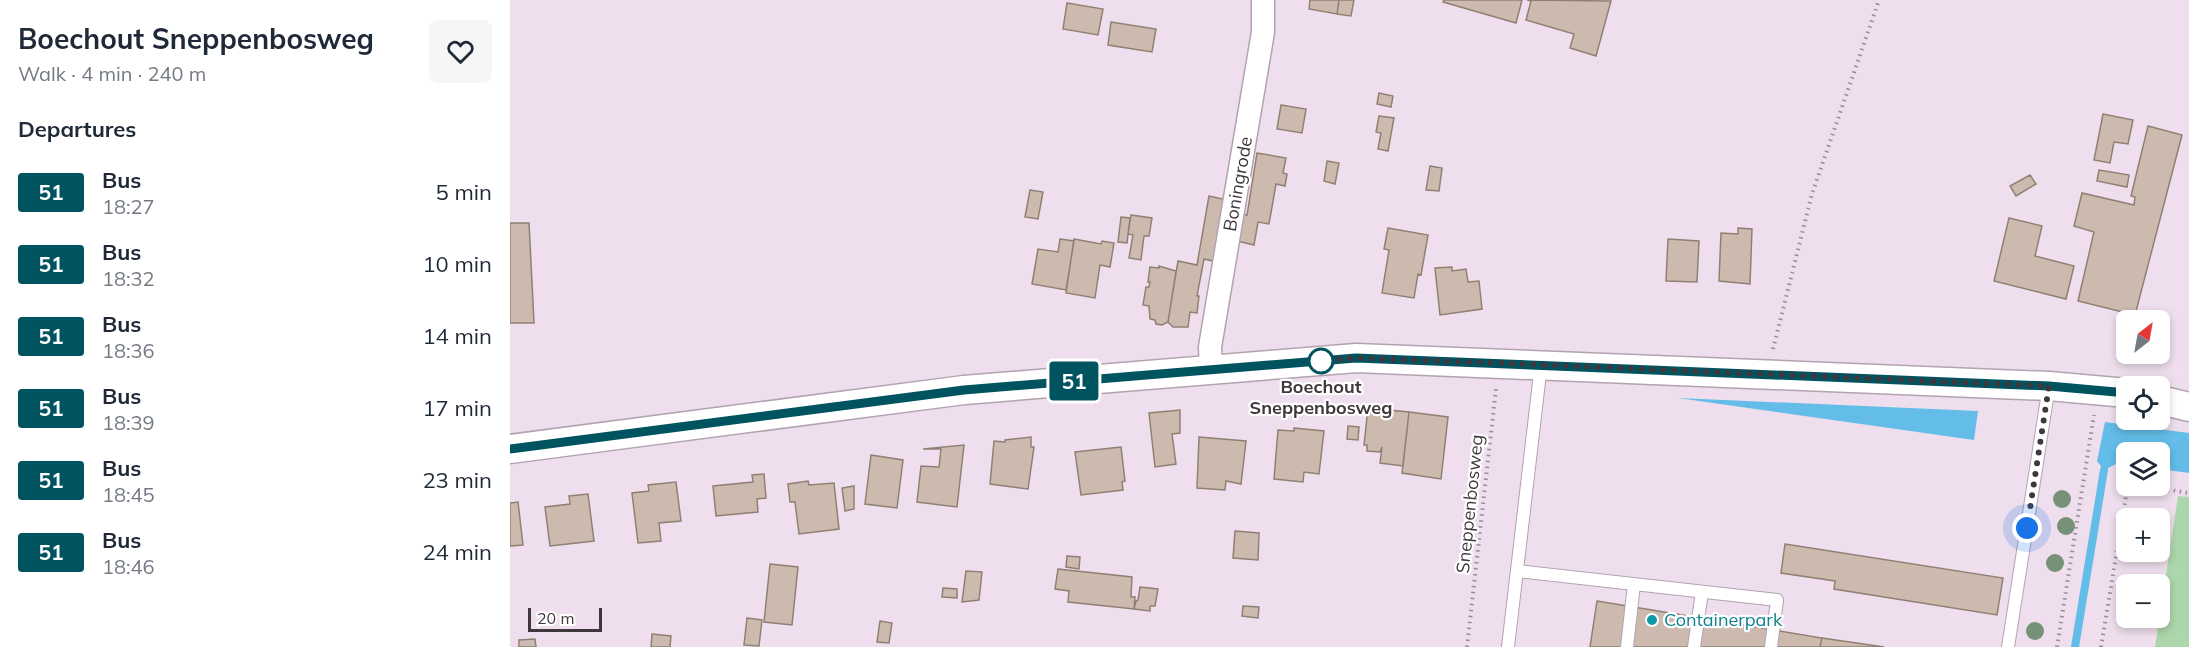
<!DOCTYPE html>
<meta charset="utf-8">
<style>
body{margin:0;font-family:Mulish,sans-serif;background:#f6f6f7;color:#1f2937;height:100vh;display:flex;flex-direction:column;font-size:22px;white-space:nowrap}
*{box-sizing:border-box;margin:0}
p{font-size:20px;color:#747a83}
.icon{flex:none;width:33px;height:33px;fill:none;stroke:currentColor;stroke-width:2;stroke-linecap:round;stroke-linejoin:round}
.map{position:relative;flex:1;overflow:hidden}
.sheet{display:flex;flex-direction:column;background:#fff;width:510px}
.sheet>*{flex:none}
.badge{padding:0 12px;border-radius:4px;font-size:21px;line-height:39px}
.needle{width:39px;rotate:31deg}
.fabs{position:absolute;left:1606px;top:310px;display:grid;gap:12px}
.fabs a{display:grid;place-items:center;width:54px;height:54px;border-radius:9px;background:#fff;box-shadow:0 3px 9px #0003;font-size:30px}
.scale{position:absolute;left:18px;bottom:15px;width:74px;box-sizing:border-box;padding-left:6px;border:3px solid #3e383e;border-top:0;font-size:16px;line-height:21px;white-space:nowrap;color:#3e383e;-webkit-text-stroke:4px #fff;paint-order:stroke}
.you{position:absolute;width:30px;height:30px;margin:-15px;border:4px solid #fff;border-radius:50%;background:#1a73e8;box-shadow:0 0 0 9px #1a73e833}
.map>.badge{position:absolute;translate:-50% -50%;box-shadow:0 0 0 3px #fff}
h2{padding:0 18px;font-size:22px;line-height:54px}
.round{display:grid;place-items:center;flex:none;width:63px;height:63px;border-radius:9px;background:#f6f6f7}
.head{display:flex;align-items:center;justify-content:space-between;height:102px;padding:0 18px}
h1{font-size:28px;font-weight:700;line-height:45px}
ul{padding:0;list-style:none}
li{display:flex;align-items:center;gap:18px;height:72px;padding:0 18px}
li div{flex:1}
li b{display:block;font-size:22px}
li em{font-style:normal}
li .badge{min-width:66px;font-weight:700;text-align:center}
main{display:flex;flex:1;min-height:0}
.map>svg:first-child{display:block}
.green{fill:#acd6ab}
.water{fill:#63bde8}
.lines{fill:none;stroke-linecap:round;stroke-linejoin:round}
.stream{stroke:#63bde8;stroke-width:8}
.building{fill:#ccbaae;stroke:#908074;stroke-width:1.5}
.service-casing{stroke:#b3a3b1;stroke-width:14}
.minor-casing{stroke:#b3a3b1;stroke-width:25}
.tertiary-casing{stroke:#b3a3b1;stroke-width:31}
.path{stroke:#988d97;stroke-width:4;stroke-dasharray:1.5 4.5;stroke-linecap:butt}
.service{stroke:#fff;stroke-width:12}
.minor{stroke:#fff;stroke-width:22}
.tertiary{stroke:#fff;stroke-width:28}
.tree{fill:#779178}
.line-casing{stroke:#fff;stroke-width:14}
.line{stroke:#005460;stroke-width:9}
.walk{stroke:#3e383e;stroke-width:6;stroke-dasharray:0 10.8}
.stop-dot{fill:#fff;stroke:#005460;stroke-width:3}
.culture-dot{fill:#0f9aa8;stroke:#fff;stroke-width:2}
.labels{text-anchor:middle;stroke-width:4.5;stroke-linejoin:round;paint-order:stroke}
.street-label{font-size:18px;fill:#3e383e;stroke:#fff}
.stop-label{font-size:18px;font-weight:bold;fill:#3e383e;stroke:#fff}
.culture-label{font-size:18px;fill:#0d838f;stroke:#fff;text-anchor:start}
</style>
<main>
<section class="sheet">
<div class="head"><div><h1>Boechout Sneppenbosweg</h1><p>Walk · 4 min · 240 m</p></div><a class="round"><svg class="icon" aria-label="heart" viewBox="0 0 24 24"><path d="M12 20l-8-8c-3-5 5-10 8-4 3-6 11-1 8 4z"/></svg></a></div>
<h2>Departures</h2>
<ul>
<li><span class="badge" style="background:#005460;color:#fff">51</span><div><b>Bus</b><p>18:27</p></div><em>5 min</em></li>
<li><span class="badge" style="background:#005460;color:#fff">51</span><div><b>Bus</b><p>18:32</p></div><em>10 min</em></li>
<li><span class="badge" style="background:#005460;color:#fff">51</span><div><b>Bus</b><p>18:36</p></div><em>14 min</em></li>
<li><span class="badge" style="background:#005460;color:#fff">51</span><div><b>Bus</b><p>18:39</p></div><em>17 min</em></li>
<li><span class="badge" style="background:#005460;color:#fff">51</span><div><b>Bus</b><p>18:45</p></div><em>23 min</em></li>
<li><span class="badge" style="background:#005460;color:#fff">51</span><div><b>Bus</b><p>18:46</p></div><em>24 min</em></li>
</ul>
</section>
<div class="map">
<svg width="1679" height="647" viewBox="0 0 1679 647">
<rect width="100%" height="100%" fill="#efdeed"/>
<path class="green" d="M1668,496l11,1v150h-34z"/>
<path class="water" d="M1168,398l300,13 -4,29z
M1595,422l84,11v40l-29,-4v-16h-33v11l-9,-1 -14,7 -7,-9z"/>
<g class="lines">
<path class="stream" d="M1565,647l29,-177"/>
</g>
<path class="building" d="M800,0h29l-2,14 -28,-5z
M829,0h15l-3,16 -14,-2z
M934,0h78l-6,23 -73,-21z
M1017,0l84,1 -15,55 -26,-8 4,-14 -48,-14 5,-19z
M557,3l36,6 -5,26 -35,-6z
M601,22l45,7 -4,23 -44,-7z
M869,93l14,3 -2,11 -14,-3z
M771,105l25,4 -4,24 -25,-4z
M1593,114l30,6 -5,24 -14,-2 -4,21 -16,-3z
M869,116l15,2 -6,33 -10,-2 3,-16 -5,-1z
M1638,126l34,9 -47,180 -57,-14 16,-69 -20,-6 8,-33 52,12 1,-8 -4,-1z
M747,153l29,5 -3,15 4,1 -2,12 -9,-2 -7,40 -11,-2 -4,23 -17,-4 5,-27 5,1z
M817,161l12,2 -4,21 -11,-3z
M920,166l12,2 -3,23 -13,-1z
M1589,170l30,5 -2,12 -30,-6z
M1520,175l6,9 -20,12 -6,-10z
M520,190l13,2 -5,27 -13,-2z
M699,196l18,4 -10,62 -13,-3 -7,37h2l-2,17 -7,-1 -2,15h-15l-5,-5 10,-61 19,4z
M621,215l21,3 -3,18h-5l-3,24 -12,-2 4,-23 -5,-1z
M611,217l9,1 -3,25 -9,-1z
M1499,218l33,8 -7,30 39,10 -8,33 -72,-18z
M0,223h19l5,100h-24z
M878,228l40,7 -7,40 -3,-1 -4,24 -32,-5 7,-43 -5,-1z
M1228,228l14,1 -2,55 -31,-3 2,-48 17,1z
M550,239l14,2 -8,49 -34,-6 6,-35 20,3z
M564,239l27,5 1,-3 12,2 -4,24 -10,-2 -5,33 -29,-5z
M1158,239l31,2 -2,41 -31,-1z
M649,266l17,5 -8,51 -6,3 -6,-1 -1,-4 -5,-1 -1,-13 -6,-1 3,-18h3l1,-5h-2l2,-15 9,1z
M942,267v4l14,-2 2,13 11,-1 3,28 -42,6 -5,-47z
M858,408l41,4 -6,54 -23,-3 2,-16 -2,5 -13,-1v-6h-3z
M670,410v23l-8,1 4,30 -21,3 -6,-54z
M899,412l39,5 -7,62 -39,-6z
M838,426l11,1 -1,13 -11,-1z
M784,428l30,3 -5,43 -15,-2 -1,10 -29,-3 4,-49 16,1z
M521,437v10h3l-6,42 -38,-5 4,-43 11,1v-2z
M689,437l47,4 -5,43 -15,-3 -1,9 -28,-2z
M454,445l-7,62 -40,-5 4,-36 18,1 2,-18h-18z
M611,447l4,34 -3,1 1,8 -42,5 -6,-43z
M361,455l32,5 -6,48 -32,-4z
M254,474l2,24 -9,1 1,13 -42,4 -3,-30 40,-4 -1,-7z
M298,481l1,4 25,-2 5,46 -40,5 -4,-32h-5l-2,-18z
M166,482l5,39 -22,2 2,18 -23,2 -6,-50 17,-2 -1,-6z
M344,486v23l-9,2 -3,-23z
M78,494l6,47 -44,5 -5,-39 25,-3 -1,-8z
M8,502l5,43 -13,1v-43z
M725,531l24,2 -1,27 -25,-2z
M1275,544l218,34 -6,37 -163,-26 1,-8 -54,-8z
M557,556l13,1 -1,12 -13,-2z
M260,564l28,3 -6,58 -28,-3z
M548,569l74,8 -1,20h4l-1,12 -66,-7 1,-11 -14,-2z
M456,571l16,1 -3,28 -17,2z
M630,587l18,2 -3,17h-5v5l-16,-2 2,-8 2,-1z
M433,588l14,1v9l-15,-1z
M1087,601l225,37 -2,9h-230z
M733,606l16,1 -1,11 -16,-2z
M237,618l15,2 -3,26 -15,-1z
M370,621l12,2 -3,20 -12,-1z
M142,634l19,2 -1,11h-19z
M1312,638l62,9h-64z
M25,639l1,8h-17v-7z"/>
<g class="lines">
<defs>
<path id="service" d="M1007,571l260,29 -6,47
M998,647l33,-282
M1117,647l7,-63
M1184,647l8,-55
M1498,647l41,-261"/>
<path id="minor" d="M701,369l-1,-22 53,-315v-32"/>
<path id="tertiary" d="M1650,400l29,7
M0,449l454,-59 392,-32 693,28 78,7"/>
</defs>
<use href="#service" class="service-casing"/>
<use href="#minor" class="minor-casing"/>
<use href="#tertiary" class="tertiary-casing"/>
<path class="path" d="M1263,349l39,-155 67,-194
M1634,486l45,7
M957,647l29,-258
M1547,647l37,-232
M1591,647l25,-151 6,-10"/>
<use href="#service" class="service"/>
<use href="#minor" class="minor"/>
<use href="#tertiary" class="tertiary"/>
</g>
<g class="tree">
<circle cx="1552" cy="499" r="9"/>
<circle cx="1556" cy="526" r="9"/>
<circle cx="1545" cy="563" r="9"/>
<circle cx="1525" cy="631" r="9"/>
</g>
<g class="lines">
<defs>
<path id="line" d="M0,449l454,-59 392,-32 693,28 78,7"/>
</defs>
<use href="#line" class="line-casing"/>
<use href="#line" class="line"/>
<path class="walk" d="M811,361h-7l42,-3 143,5 550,23 -22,142"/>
</g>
<circle class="stop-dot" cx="811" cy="361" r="12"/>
<circle class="culture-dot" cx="1142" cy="620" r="6"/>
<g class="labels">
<g class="street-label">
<text transform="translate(728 184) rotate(-80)" y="6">Boningrode</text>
<text transform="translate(960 504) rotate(-84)" y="6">Sneppenbosweg</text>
</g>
<g class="stop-label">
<text x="811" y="393">Boechout<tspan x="811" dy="21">Sneppenbosweg</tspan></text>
</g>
<g class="culture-label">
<text x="1154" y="626">Containerpark</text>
</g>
</g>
</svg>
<div class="fabs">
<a><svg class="needle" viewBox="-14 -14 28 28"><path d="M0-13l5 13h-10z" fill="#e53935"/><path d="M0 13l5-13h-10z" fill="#747a83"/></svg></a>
<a><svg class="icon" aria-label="locate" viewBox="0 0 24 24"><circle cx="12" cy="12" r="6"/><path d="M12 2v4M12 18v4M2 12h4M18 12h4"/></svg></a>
<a><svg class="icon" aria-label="layers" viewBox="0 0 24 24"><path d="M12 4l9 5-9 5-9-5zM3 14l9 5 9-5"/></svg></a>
<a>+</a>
<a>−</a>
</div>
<div class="scale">20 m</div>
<div class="you" style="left:1517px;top:528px"></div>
<b class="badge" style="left:564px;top:381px;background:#005460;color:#fff">51</b>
</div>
</main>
